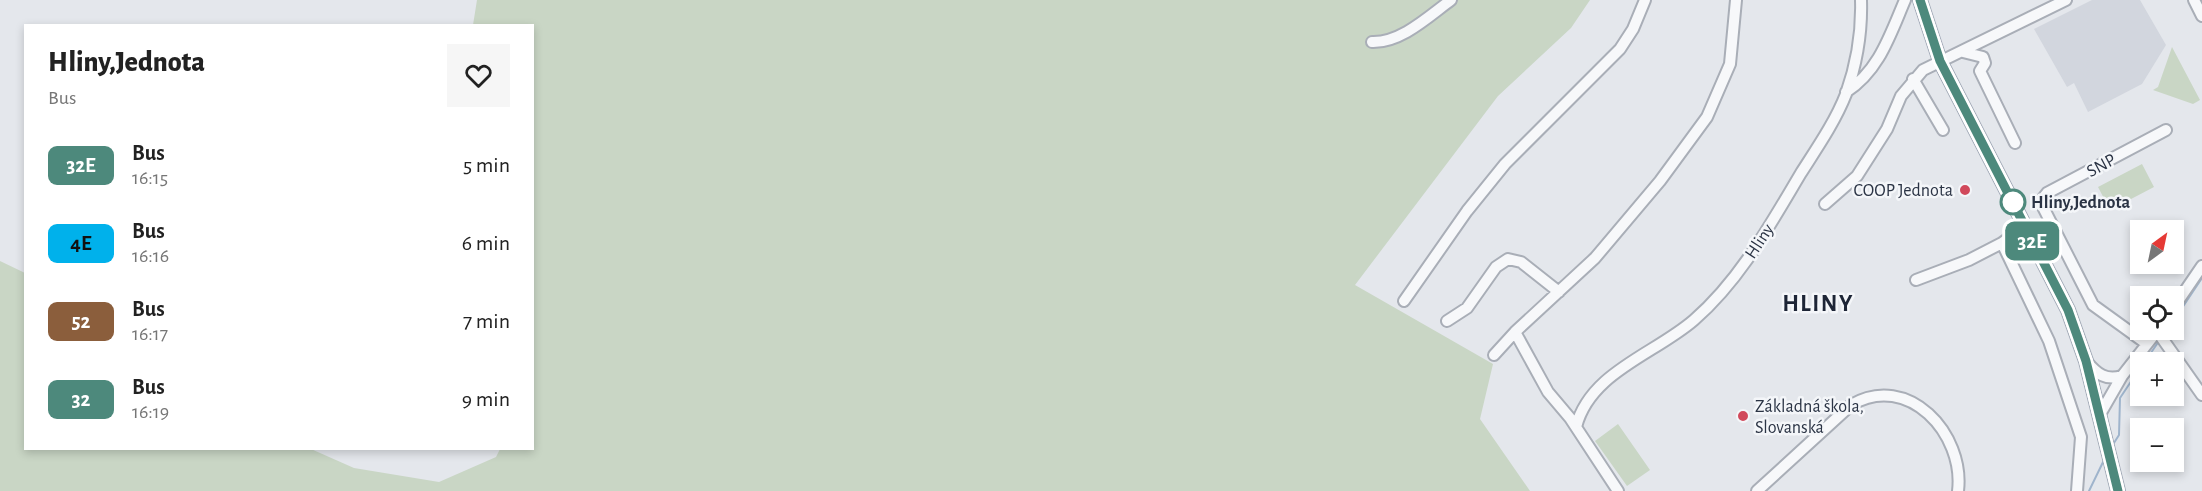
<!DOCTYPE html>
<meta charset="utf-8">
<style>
body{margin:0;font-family:"Alegreya Sans",sans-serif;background:#f6f6f6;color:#222;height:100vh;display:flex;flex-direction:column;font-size:22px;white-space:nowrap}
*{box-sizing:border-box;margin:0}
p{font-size:20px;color:#767676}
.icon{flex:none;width:33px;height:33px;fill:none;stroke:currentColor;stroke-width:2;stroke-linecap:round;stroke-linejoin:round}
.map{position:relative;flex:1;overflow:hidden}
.sheet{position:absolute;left:24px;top:24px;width:510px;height:426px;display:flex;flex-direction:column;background:#fff;border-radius:0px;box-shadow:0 3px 9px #0003}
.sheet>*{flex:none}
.badge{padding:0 12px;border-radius:9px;font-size:21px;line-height:39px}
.needle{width:39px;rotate:33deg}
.fabs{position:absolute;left:2130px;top:220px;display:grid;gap:12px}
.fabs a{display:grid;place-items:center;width:54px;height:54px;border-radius:0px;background:#fff;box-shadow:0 3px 9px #0003;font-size:30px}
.map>.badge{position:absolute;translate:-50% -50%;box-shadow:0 0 0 3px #fff}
.round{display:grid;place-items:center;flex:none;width:63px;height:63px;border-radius:0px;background:#f6f6f6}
.summary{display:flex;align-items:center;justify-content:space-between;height:102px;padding:0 24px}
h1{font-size:28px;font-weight:800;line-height:45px}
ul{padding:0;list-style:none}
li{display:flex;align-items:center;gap:18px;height:78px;padding:0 24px}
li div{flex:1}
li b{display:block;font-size:22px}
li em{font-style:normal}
li .badge{min-width:66px;font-weight:700;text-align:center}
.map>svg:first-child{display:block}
.built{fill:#d2d6de}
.green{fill:#c9d6c5}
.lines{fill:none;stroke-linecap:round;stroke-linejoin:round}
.stream{stroke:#9fb4cc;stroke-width:2}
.minor-casing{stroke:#a9aeb7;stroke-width:14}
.major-casing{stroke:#a3abb8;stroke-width:16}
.minor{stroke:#f7f8fa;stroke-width:10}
.major{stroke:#fff;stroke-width:14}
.line-casing{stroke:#fff;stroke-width:14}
.line{stroke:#4d897c;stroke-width:9}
.poi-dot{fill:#d1495b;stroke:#f4f6f9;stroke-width:2}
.stop-dot{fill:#fff;stroke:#4d897c;stroke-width:3}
.labels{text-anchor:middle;stroke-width:5;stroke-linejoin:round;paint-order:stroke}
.street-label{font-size:18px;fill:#2b3445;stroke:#f4f6f9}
.poi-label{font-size:18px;fill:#2b3445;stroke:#f4f6f9;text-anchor:end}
.stop-label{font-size:18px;font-weight:bold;fill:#2b3445;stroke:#f4f6f9;text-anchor:start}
.district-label{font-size:24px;font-weight:bold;letter-spacing:1.5px;fill:#1d2536;stroke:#f4f6f9}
</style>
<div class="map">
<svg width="2202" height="491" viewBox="0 0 2202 491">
<rect width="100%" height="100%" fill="#e4e7ec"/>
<path class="built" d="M2092,0h48l26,45 -24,39 -54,28 -14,-29 -7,4 -33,-58z"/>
<path class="green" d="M477,0h1113l-19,28 -73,68 -143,189 138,79 -13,55 50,72h-1530v-230l25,12 1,175 285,1 43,19 85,14 57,-25 4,-8 32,-1v-422l-59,-1z
M2172,47l28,53 -7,4 -40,-14 5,-3z
M2142,164l12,23 -44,23 -12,-23z
M1618,424l32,46 -23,16 -32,-45z"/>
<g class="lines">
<path class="stream" d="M2174,320l28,-42
M2144,363l15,-22
M2112,446l7,-11 1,-37 20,-30
M2089,491l16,-33"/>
<defs>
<path id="minor" d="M2194,0l8,16
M1372,42c29,1 57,-26 79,-42
M1963,52l20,5 2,6 -5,8 35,72
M1913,79l30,51
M1846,92c33,-21 44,-57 59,-92
M1825,204l32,-28 30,-47 14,-33 22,-26 143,-70
M2025,226l-23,17 47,98 32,96 -4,54
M1916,280l53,-20 33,-17
M1404,301l63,-90 38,-47 115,-115 13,-20 12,-29
M2174,307l28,-41
M1447,321l20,-13 29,-41 12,-8 13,3 38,30
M2157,331l45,64
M2147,344l-54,-39 -50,-98v-9l4,-5 119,-63
M1494,355l21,-23
M2087,362c10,12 19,19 35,14
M2099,416l23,-40 36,-46
M1576,427c14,-55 79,-73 118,-107 46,-40 76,-95 107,-147 16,-25 34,-51 45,-79 11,-31 16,-62 15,-94
M1618,491l-48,-73 -22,-26 -33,-60 80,-74 65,-77 47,-64 23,-53 6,-64
M1757,491l94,-86c57,-34 114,29 107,86"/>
<path id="major" d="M1920,0l20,61 128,249 18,51 32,130"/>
</defs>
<use href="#minor" class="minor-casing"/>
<use href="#major" class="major-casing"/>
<use href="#minor" class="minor"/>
<use href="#major" class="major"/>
</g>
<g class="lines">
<defs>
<path id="line" d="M1920,0l20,61 128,249 18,51 32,130"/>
</defs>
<use href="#line" class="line-casing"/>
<use href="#line" class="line"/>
</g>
<g class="poi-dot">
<circle cx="1965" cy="190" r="6"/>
<circle cx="1743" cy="416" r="6"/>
</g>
<circle class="stop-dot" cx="2013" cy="202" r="12"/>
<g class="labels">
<g class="street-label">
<text transform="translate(2101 165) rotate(-28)" y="6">SNP</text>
<text transform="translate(1759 241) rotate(-57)" y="6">Hliny</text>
</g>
<g class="poi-label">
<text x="1953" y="196">COOP Jednota</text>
<text x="1755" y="412" text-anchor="start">Základná škola,<tspan x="1755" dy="21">Slovanská</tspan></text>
</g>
<g class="stop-label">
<text x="2031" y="208">Hliny,Jednota</text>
</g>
<g class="district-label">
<text x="1818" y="311">HLINY</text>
</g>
</g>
</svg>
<div class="fabs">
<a><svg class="needle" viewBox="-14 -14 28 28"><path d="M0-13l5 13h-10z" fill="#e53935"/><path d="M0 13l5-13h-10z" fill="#767676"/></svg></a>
<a><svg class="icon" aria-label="locate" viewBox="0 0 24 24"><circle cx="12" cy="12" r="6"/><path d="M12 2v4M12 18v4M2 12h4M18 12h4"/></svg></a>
<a>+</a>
<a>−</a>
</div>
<b class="badge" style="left:2032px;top:241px;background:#4d897c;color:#fff">32E</b>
<section class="sheet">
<div class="summary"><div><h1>Hliny,Jednota</h1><p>Bus</p></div><a class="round"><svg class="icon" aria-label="heart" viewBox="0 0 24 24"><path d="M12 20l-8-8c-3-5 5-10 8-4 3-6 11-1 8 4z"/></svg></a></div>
<ul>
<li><span class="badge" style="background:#4d897c;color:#fff">32E</span><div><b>Bus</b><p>16:15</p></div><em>5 min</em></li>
<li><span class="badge" style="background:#00b1eb;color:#111">4E</span><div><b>Bus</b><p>16:16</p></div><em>6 min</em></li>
<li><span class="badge" style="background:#8b5e3c;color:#fff">52</span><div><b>Bus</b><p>16:17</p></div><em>7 min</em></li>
<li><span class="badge" style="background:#4d897c;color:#fff">32</span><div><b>Bus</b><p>16:19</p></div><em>9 min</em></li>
</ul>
</section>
</div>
